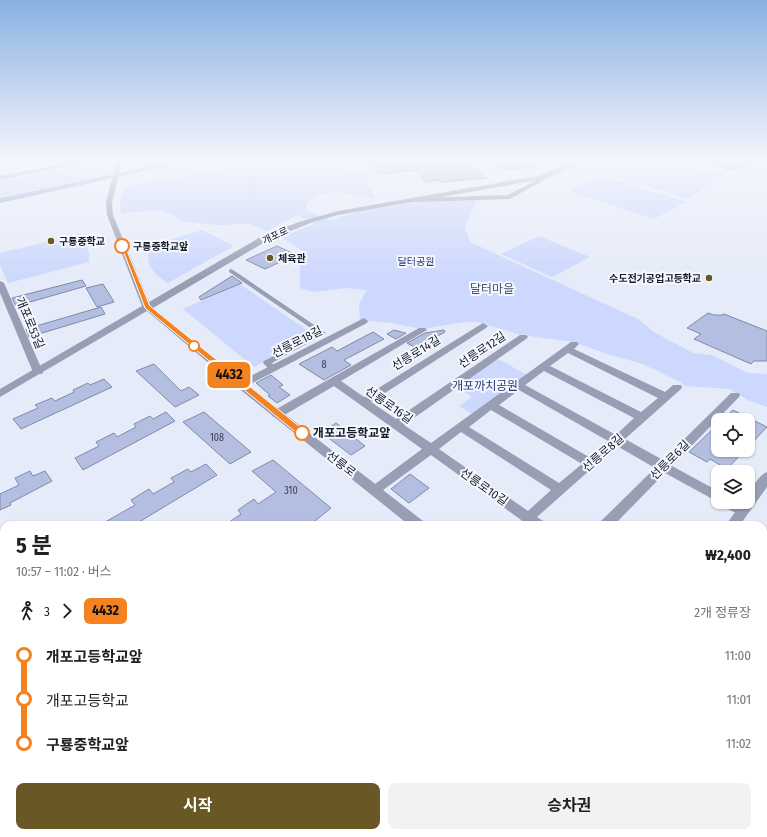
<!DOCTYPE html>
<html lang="ko">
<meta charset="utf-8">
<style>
body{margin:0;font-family:"Fira Sans Condensed","Noto Sans KR",sans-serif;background:#f2f2f2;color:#202124;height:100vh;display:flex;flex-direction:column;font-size:15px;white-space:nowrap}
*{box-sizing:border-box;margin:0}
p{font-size:13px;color:#757577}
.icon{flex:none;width:22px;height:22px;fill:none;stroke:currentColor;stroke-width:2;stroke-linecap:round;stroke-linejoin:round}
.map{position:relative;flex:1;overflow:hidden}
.drawer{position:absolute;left:0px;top:521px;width:767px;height:316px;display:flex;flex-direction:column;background:#fff;border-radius:12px 12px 0 0;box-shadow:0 1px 3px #0004}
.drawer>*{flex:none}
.badge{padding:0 8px;border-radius:6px;font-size:14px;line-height:26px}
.buttons{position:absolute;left:711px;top:413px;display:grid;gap:8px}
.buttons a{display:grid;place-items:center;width:44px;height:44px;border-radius:8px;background:#fff;box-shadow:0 1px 3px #0004;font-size:20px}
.map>.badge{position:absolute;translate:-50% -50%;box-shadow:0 0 0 2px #fff}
.legs{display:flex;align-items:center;gap:6px;height:44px;padding:0 16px;font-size:13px}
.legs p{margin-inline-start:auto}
.overview{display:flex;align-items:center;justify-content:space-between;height:68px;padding:0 16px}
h1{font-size:22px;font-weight:700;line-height:30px}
.action{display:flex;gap:8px;margin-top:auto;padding:8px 16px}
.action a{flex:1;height:46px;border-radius:8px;background:#695826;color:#fff;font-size:16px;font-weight:700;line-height:46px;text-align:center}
.action a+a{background:#f2f2f2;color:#202124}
ul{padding:0 16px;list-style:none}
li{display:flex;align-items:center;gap:14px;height:44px;font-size:15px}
li i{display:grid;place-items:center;width:6px;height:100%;margin:0 5px;background:currentColor}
li i::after{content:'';width:10px;height:10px;margin:-5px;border:3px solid;border-radius:50%;background:#fff}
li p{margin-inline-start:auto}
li:first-child i{background:linear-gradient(#0000 50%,currentColor 0)}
li:last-child i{background:linear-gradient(currentColor 50%,#0000 0)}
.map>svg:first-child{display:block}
.green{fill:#ccd8fd}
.water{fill:#9dacd9}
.building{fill:#b3bee0;stroke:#808aaa}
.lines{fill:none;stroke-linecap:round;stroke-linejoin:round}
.pedestrian{fill:#989fb4;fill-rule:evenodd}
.minor{fill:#989fb4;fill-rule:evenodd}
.tertiary{fill:#989fb4;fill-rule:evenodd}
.line-1{fill:#f58220;stroke:#fff}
.poi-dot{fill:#695826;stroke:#f5f8ff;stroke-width:1.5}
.stop-1-dot{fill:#fff;stroke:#f58220;stroke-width:2}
.labels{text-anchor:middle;stroke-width:4;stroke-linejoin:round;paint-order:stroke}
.far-street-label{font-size:10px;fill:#161926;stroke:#f5f8ff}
.far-poi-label{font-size:10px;font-weight:bold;fill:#161926;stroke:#f5f8ff;text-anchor:start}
.far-stop-label{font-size:10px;font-weight:bold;fill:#161926;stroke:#f5f8ff;text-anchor:start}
.far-park-label{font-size:10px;fill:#2c3a73;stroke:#f5f8ff}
.number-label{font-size:10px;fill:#3d4254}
.far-quarter-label{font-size:12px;fill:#47516d;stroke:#f5f8ff}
.street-label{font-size:12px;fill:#161926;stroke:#f5f8ff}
.park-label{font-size:12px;fill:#2c3a73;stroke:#f5f8ff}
.stop-label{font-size:12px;font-weight:bold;fill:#161926;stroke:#f5f8ff;text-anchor:start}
</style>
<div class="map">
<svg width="767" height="837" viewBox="0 0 767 837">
<rect width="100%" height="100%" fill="#e6ebf9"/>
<path class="green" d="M107,160h4l-4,15 -107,22v-16z
M133,160h44l-44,8z
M273,160h39l64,18 -10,3 9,18c-24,-5 -48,-14 -68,4l-1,7 24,10 30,-9 67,-10 50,-1 -12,27 5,15 170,78 12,11 41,22 19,2 36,18 19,1v33l-19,-7 -18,-11 -45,-3 -5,-4 -37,-18 -36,-10 -33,-12 -53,-7 -43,-13h-13l-43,7 -30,-6 -32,-3 -1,-16 8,-14 -20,-2 -34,4 -13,-4v-21l3,-16 -23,-14 35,-13 -18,-9 -30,16 -16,-7 -34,1 -31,-3 -25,-12 -40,3 -1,-12 6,-15z
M599,160h43l13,4 71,8 -38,27 -105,-34z
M603,176l83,26 -32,17 -85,-28z
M202,230l32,16 -66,37c-17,-11 -22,-17 -19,-37z
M80,234l9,18v10l-81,21 -8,-18v-12z
M539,236l51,21 -38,20 -51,-23z
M240,284l74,51 -60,32 -71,-58z
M498,359l29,16 -54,40 -14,-9 13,-9 -17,-10z
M36,833h182l2,4h-188z"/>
<path class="water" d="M181,160h13l-194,43v-5z"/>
<path class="building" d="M369,160h56v6l46,-3 16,15 -47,4 -1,-2 -14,2 -9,-12 -36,4z
M491,160h42v7l-31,3z
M726,160h11l13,5 -23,5 -17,-7z
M277,246l15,7 -3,1 4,2 -28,13 -19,-9z
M232,276l10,7 -41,17 -2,-3z
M82,280l4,6 -70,20 -4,-8z
M103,284l11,18 -17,5 -11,-19z
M101,307l4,7 -76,23 -3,-8z
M708,313l6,2h8l2,-1 43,17v30h-13l-3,3 -57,-25 7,-5 -14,-6z
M394,330l11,3h1l-10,6 -9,-5z
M444,330l1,2 -29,16 -9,-5 18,-10z
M373,332l11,7 -40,21 7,5 -27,15 -25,-16 33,-17 5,4z
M154,364l27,27 8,-4 10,8 -24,12 -39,-36z
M271,375l12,10 -4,2 11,8 -13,8 -9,-7 2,-1 -14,-12z
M104,379l8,8 -91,42 -8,-10 25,-11 -3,-3 17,-7 3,3 19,-9 -1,-2 15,-7 2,2z
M733,410l34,17 -19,20v-27h-26z
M166,412l9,9 -92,49 -8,-12 24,-12 -3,-4 18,-9 3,4 19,-10 -2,-3 16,-8 3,3z
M204,412l47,40 -21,12 -47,-42z
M336,423l29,23 -14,9 -29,-22z
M718,424v26h27l-18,19 -17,-10 -3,3 -18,-10z
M273,460l58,48 -21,17h-85l16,-11 -3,-4 16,-11 4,5 18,-12 -24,-21z
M206,464l11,11 -83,50h-34l35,-20 -4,-5 18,-11 4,5 21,-12 -3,-4 17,-9 3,3z
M30,471l3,5 12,-5 7,10 -42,22 1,2 -11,5v-16l19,-9 -4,-7z
M410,474l19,14 -20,15 -18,-14z"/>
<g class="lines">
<path class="pedestrian" d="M231,269l2,1 93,63 -54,30 3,3 -1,2h-6l-5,-5 1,-2 54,-28 -89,-61v-2z"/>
<path class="minor" d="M552,172l5,1 -47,26 -94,3 -3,-2 3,-2 92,-3z
M0,281l4,2 39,89 -1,2h-8l-1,-2 -33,-79z
M364,318l4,3 -1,2 -122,64h-8l-1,-2 1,-2z
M483,323l5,3 -2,2 -115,74 25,17 124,-84h6l2,2 -2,2 -122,86 27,18 140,-101h6l2,2 -5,5 91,43 8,-7h8l1,2 -1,2 -56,50 38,21 68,-67h8l1,2 -1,2 -67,69 46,25v11l-53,-29 -51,52h-15l2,-4 54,-53 -38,-22 -80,71 6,4 2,4h-17l-97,-70 -52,38 -4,2 -4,-2 -2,-3 2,-3 51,-38 -88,-63 -53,31h-8l-1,-3 1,-3 146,-83h6l2,2 -86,51 23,16zM568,353l90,45 -17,14 -91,-46zM544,371l90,47 -18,17 -91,-50zM519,390l89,51 -19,16 -90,-52zM491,410l91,54 -23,19 -90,-56zM461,432l90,58 -23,21 -89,-62z
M721,502c10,0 22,-2 27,9l-1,4 -5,1 -20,-10z
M485,833h21l-2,4h-21z"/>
<path class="tertiary" d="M84,160h11l-95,20v-4z
M117,160h6l-11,42 1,13 36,87 115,-67 35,-13 39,-11 199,-35 42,-16h7l-30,14 -18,6 -200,35 -25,7 -43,17 -117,69 92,75 178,138 2,4h-16l-172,-138 -90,-76 -147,86v-8l142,-83 -35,-91 -1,-13z
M767,472v15l-27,38h-14l16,-23h6c0,-9 10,-27 19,-30z
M763,793l4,2v21l-4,-2z"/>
</g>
<linearGradient id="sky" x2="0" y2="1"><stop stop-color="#8ab1e2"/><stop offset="0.58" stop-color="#f4f6fc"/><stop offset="1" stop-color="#f4f6fc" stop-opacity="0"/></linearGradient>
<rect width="767" height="277" fill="url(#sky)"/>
<path class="line-1" d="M121,245l4,1 25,60 155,125v4h-6l-154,-127z"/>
<g class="poi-dot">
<circle cx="51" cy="241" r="4"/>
<circle cx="270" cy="258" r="4"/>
<circle cx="709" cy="278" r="4"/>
</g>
<g class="stop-1-dot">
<circle cx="122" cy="246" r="7"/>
<circle cx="194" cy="346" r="5"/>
<circle cx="302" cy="433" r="7"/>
</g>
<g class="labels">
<g class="far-street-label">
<text transform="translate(275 235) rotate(-25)" y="4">개포로</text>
</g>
<g class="far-poi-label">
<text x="59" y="245">구룡중학교</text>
<text x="278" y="262">체육관</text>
<text x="701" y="282" text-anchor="end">수도전기공업고등학교</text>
</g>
<g class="far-stop-label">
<text x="133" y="250">구룡중학교앞</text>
</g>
<g class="far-park-label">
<text x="416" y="265">달터공원</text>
</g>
<g class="number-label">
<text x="324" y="368">8</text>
<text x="217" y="441">108</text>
<text x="291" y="494">310</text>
</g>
<g class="far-quarter-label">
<text x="492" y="293">달터마을</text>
</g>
<g class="street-label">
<text transform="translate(30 323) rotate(67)" y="4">개포로53길</text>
<text transform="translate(297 342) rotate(-27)" y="4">선릉로18길</text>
<text transform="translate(482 350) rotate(-34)" y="4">선릉로12길</text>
<text transform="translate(416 353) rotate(-32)" y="4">선릉로14길</text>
<text transform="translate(389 405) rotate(35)" y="4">선릉로16길</text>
<text transform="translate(603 453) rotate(-41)" y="4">선릉로8길</text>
<text transform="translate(670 460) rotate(-45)" y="4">선릉로6길</text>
<text transform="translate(341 464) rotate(38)" y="4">선릉로</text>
<text transform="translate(484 487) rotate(35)" y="4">선릉로10길</text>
</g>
<g class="park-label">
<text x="485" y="390">개포까치공원</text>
</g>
<g class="stop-label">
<text x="313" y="437">개포고등학교앞</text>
</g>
</g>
</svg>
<div class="buttons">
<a><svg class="icon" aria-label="locate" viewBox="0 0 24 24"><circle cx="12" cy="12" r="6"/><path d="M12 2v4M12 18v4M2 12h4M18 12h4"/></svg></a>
<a><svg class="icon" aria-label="layers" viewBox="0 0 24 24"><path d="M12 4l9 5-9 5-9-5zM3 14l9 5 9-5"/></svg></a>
</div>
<b class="badge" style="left:229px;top:375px;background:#f58220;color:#111">4432</b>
<section class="drawer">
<div class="overview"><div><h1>5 분</h1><p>10:57 – 11:02 · 버스</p></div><b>₩2,400</b></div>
<div class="legs"><svg class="icon" aria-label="walk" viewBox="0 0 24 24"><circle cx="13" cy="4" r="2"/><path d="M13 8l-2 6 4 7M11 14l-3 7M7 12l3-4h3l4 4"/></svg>3<svg class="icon" aria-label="forward" viewBox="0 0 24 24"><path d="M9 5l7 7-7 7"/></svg><b class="badge" style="background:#f58220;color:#111">4432</b><p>2개 정류장</p></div>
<ul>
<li><i style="color:#f58220"></i><b>개포고등학교앞</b><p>11:00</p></li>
<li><i style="color:#f58220"></i><span>개포고등학교</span><p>11:01</p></li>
<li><i style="color:#f58220"></i><b>구룡중학교앞</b><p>11:02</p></li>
</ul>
<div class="action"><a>시작</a><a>승차권</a></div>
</section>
</div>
